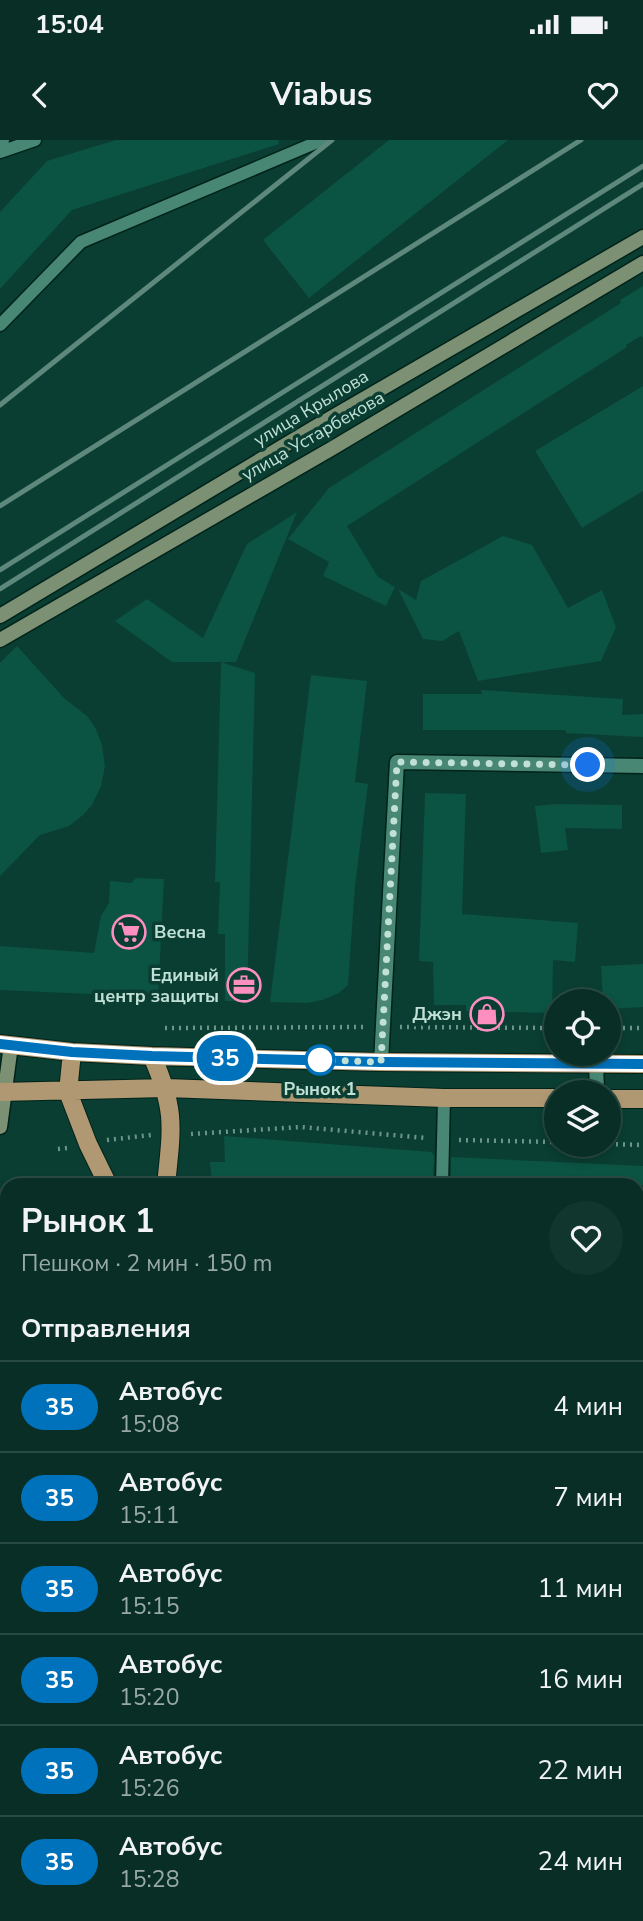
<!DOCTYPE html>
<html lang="ru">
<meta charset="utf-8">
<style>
body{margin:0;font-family:"Nunito Sans",sans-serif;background:#11362e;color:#f1f3f6;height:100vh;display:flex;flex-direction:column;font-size:26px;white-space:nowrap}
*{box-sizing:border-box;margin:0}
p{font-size:23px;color:#98a8a7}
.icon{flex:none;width:38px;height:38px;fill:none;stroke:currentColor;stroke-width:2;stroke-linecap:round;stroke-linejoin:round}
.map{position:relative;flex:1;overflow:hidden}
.drawer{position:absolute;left:0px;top:1038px;width:644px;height:744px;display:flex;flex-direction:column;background:#082e26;border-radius:21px 21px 0 0;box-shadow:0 4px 10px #0003,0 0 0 2px #294a43}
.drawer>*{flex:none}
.badge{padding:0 14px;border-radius:23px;font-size:24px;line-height:46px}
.buttons{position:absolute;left:544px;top:849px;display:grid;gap:14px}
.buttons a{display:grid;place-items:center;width:77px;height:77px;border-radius:50%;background:#082e26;box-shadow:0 4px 10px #0003,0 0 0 2px #294a43;font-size:35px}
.you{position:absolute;width:35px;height:35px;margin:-18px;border:5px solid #fff;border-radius:50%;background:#1a73e8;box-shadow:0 0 0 10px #1a73e833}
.map>.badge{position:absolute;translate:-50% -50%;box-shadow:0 0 0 4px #fff}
h2{padding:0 21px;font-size:26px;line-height:63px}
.round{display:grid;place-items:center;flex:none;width:74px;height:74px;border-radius:37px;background:#11362e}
.head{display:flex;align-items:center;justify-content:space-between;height:119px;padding:0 21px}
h1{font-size:33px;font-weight:700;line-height:52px}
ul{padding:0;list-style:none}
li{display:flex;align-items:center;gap:21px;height:91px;padding:0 21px;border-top:2px solid #294a43}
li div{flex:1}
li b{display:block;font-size:26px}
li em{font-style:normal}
li .badge{min-width:77px;font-weight:700;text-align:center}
.status{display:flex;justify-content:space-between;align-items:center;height:49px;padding:0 35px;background:#082e26;direction:ltr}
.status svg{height:19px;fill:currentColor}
header{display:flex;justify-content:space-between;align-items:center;height:91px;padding:0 21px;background:#082e26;font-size:32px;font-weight:700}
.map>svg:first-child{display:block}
.building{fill:#0b5343}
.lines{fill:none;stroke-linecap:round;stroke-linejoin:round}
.lane-casing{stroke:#01231a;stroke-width:15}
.street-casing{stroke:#01231a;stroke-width:17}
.secondary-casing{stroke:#01231a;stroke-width:17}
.primary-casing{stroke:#01231a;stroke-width:20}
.path{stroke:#6d968b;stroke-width:4.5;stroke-dasharray:2 5;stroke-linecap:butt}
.lane{stroke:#478774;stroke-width:12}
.street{stroke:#478774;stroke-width:14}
.secondary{stroke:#7c9073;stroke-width:14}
.primary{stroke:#b09872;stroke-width:18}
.rail{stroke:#5e887c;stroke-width:5}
.line-casing{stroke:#fff;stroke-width:16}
.line{stroke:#0072bc;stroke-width:10}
.walk{stroke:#c2e1d6;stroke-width:7;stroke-dasharray:0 12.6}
.stop-dot{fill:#fff;stroke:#0072bc;stroke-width:3.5}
.labels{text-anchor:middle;stroke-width:7;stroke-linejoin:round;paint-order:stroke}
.street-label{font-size:18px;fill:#c2e1d6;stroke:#0a3e32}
.poi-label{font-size:18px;font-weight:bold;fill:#c2e1d6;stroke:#0a3e32;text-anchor:end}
.stop-label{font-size:18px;font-weight:bold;fill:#c2e1d6;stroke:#0a3e32}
</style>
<div class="status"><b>15:04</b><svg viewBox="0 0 49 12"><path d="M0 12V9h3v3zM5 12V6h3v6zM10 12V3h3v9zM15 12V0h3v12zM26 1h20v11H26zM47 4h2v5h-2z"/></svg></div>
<header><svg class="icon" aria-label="back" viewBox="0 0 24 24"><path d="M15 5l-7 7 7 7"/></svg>Viabus<svg class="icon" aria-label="heart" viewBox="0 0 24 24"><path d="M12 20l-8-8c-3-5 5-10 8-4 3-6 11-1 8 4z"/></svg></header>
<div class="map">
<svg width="643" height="1781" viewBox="0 0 643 1781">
<rect width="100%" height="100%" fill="#0a3e32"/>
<path class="building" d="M116,0h162l1,4 -207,66 -72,79v-77l47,-51z
M389,0h119l-199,158 -46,-58z
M643,146v52l-2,-2 -15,9 1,2 -280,179 31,51 17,10 -9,19 -63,-30 6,-14 -41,-23 41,-51 292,-185 -1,-3z
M643,246v105l-61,37 -47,-77z
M297,372l-61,150h-64l-57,-41 32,-22 56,39 44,-94z
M503,396l29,9 36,63 34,-18 14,37 -15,34 -123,20 -19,-50 -17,10 -19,-2 -25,-50 18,11 5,-19z
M17,506l47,52 23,18 9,13 6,16 3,21 -4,20 -9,19 -9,10 -14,11 -29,9 -40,41v-213z
M221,522l34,11 -8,328h-22v-67h-7l2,-52h-5z
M311,535l56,6 -12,101 13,2 -13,102 -7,99 -9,8 -17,7 -14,3 -38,-1z
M481,550l142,9 -1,16 21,-1v23l-77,-4v-3h-143v-36h59z
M425,653l41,1 -4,120 116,9 -3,39 -22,-2 -1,53 -86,-2v-6h-32l-1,-43 -14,-1z
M556,664l66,1v24l-57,-1 3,22 -27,3 -6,-47z
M136,738l28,1 -6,118 -158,-7v-44l94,7 7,-37 8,-13 1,-22 21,2z
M643,824v43l-34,2v-8h-6l-2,-35z
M224,996l208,16 2,5 -1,28h-221l-2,-23h15z
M451,1017l192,9v19h-192z"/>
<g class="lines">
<defs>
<path id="lane" d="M0,12l35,-12
M0,185l81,-83 241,-102
M442,1045l2,-87
M637,1503l6,-51
M637,1612h6"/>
<path id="street" d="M0,7l2,-7
M381,922l16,-300 246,4
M596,922l1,30
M0,1672l7,2"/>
<path id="secondary" d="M0,476l317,-190 326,-189
M0,500l331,-191 312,-186
M0,987l11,-82
M337,1781l1,-7"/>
<path id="primary" d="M0,904l72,8 80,4 229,6 262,2
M72,912l-4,40 20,52 20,41
M152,916c24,54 20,71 14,129
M0,952l166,-4 278,10h112
M609,959h34
M427,1774l4,7
M463,1774l4,7"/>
</defs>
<use href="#lane" class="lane-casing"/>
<use href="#street" class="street-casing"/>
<use href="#secondary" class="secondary-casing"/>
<use href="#primary" class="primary-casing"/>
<path class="path" d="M400,887l156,1
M165,888l202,-1
M609,888h34
M191,994l110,-7 125,11
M107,1000l44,-5
M459,1000l97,2
M609,1004l34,1
M58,1009l10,-1"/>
<use href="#lane" class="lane"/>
<use href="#street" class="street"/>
<use href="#secondary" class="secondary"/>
<use href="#primary" class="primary"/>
<path class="rail" d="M0,265l332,-265
M0,366l581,-366
M0,430l643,-404
M0,449l643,-405"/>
</g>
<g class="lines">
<defs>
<path id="line" d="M0,904l72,8 80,4 229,6 262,2"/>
</defs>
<use href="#line" class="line-casing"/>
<use href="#line" class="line"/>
<path class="walk" d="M320,920l61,2 16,-300 191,3"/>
</g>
<defs>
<symbol id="supermarket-ring" viewBox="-11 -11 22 22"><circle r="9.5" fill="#0a3e32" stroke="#fd8ec0" stroke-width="1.5"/><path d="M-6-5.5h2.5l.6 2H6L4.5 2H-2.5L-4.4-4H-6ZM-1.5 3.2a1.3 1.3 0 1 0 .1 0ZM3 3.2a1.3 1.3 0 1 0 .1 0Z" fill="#fd8ec0"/></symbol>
<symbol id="office-ring" viewBox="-11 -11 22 22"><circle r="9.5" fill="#0a3e32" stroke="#fd8ec0" stroke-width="1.5"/><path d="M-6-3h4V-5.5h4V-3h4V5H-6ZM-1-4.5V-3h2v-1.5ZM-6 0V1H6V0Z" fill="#fd8ec0"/></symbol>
<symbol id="shop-ring" viewBox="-11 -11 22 22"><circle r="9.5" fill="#0a3e32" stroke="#fd8ec0" stroke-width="1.5"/><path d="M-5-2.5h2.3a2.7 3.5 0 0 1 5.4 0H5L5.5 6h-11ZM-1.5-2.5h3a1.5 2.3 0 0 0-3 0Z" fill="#fd8ec0"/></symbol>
</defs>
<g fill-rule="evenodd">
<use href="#supermarket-ring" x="110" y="773" width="38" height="38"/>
<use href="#office-ring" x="225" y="826" width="38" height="38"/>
<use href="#shop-ring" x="468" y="855" width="38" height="38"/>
</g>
<circle class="stop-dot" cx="320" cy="920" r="14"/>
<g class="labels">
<g class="street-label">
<text transform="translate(311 268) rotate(-31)" y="6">улица Крылова</text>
<text transform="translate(313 296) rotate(-30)" y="6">улица Устарбекова</text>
</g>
<g class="poi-label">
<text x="154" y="798" text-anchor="start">Весна</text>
<text x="219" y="841">Единый<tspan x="219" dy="21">центр защиты</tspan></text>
<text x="462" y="880">Джэн</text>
</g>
<g class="stop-label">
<text x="320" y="955">Рынок 1</text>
</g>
</g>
</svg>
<div class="buttons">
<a><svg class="icon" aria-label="locate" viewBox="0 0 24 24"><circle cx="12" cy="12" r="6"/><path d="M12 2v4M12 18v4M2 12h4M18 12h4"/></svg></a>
<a><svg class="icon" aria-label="layers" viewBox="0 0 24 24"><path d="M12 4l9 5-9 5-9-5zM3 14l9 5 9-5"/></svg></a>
</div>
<div class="you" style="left:588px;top:625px"></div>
<b class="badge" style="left:225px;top:918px;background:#0072bc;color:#fff">35</b>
<section class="drawer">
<div class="head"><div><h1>Рынок 1</h1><p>Пешком · 2 мин · 150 m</p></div><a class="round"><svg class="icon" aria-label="heart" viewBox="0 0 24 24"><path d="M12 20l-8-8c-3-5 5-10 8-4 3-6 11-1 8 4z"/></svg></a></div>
<h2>Отправления</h2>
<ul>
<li><span class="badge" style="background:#0072bc;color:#fff">35</span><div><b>Автобус</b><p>15:08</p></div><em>4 мин</em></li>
<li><span class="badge" style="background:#0072bc;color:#fff">35</span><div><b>Автобус</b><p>15:11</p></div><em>7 мин</em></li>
<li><span class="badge" style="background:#0072bc;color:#fff">35</span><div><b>Автобус</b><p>15:15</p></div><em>11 мин</em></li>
<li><span class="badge" style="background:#0072bc;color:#fff">35</span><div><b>Автобус</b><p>15:20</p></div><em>16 мин</em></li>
<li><span class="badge" style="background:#0072bc;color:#fff">35</span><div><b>Автобус</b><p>15:26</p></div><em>22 мин</em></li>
<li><span class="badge" style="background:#0072bc;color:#fff">35</span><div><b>Автобус</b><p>15:28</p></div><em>24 мин</em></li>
</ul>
</section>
</div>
